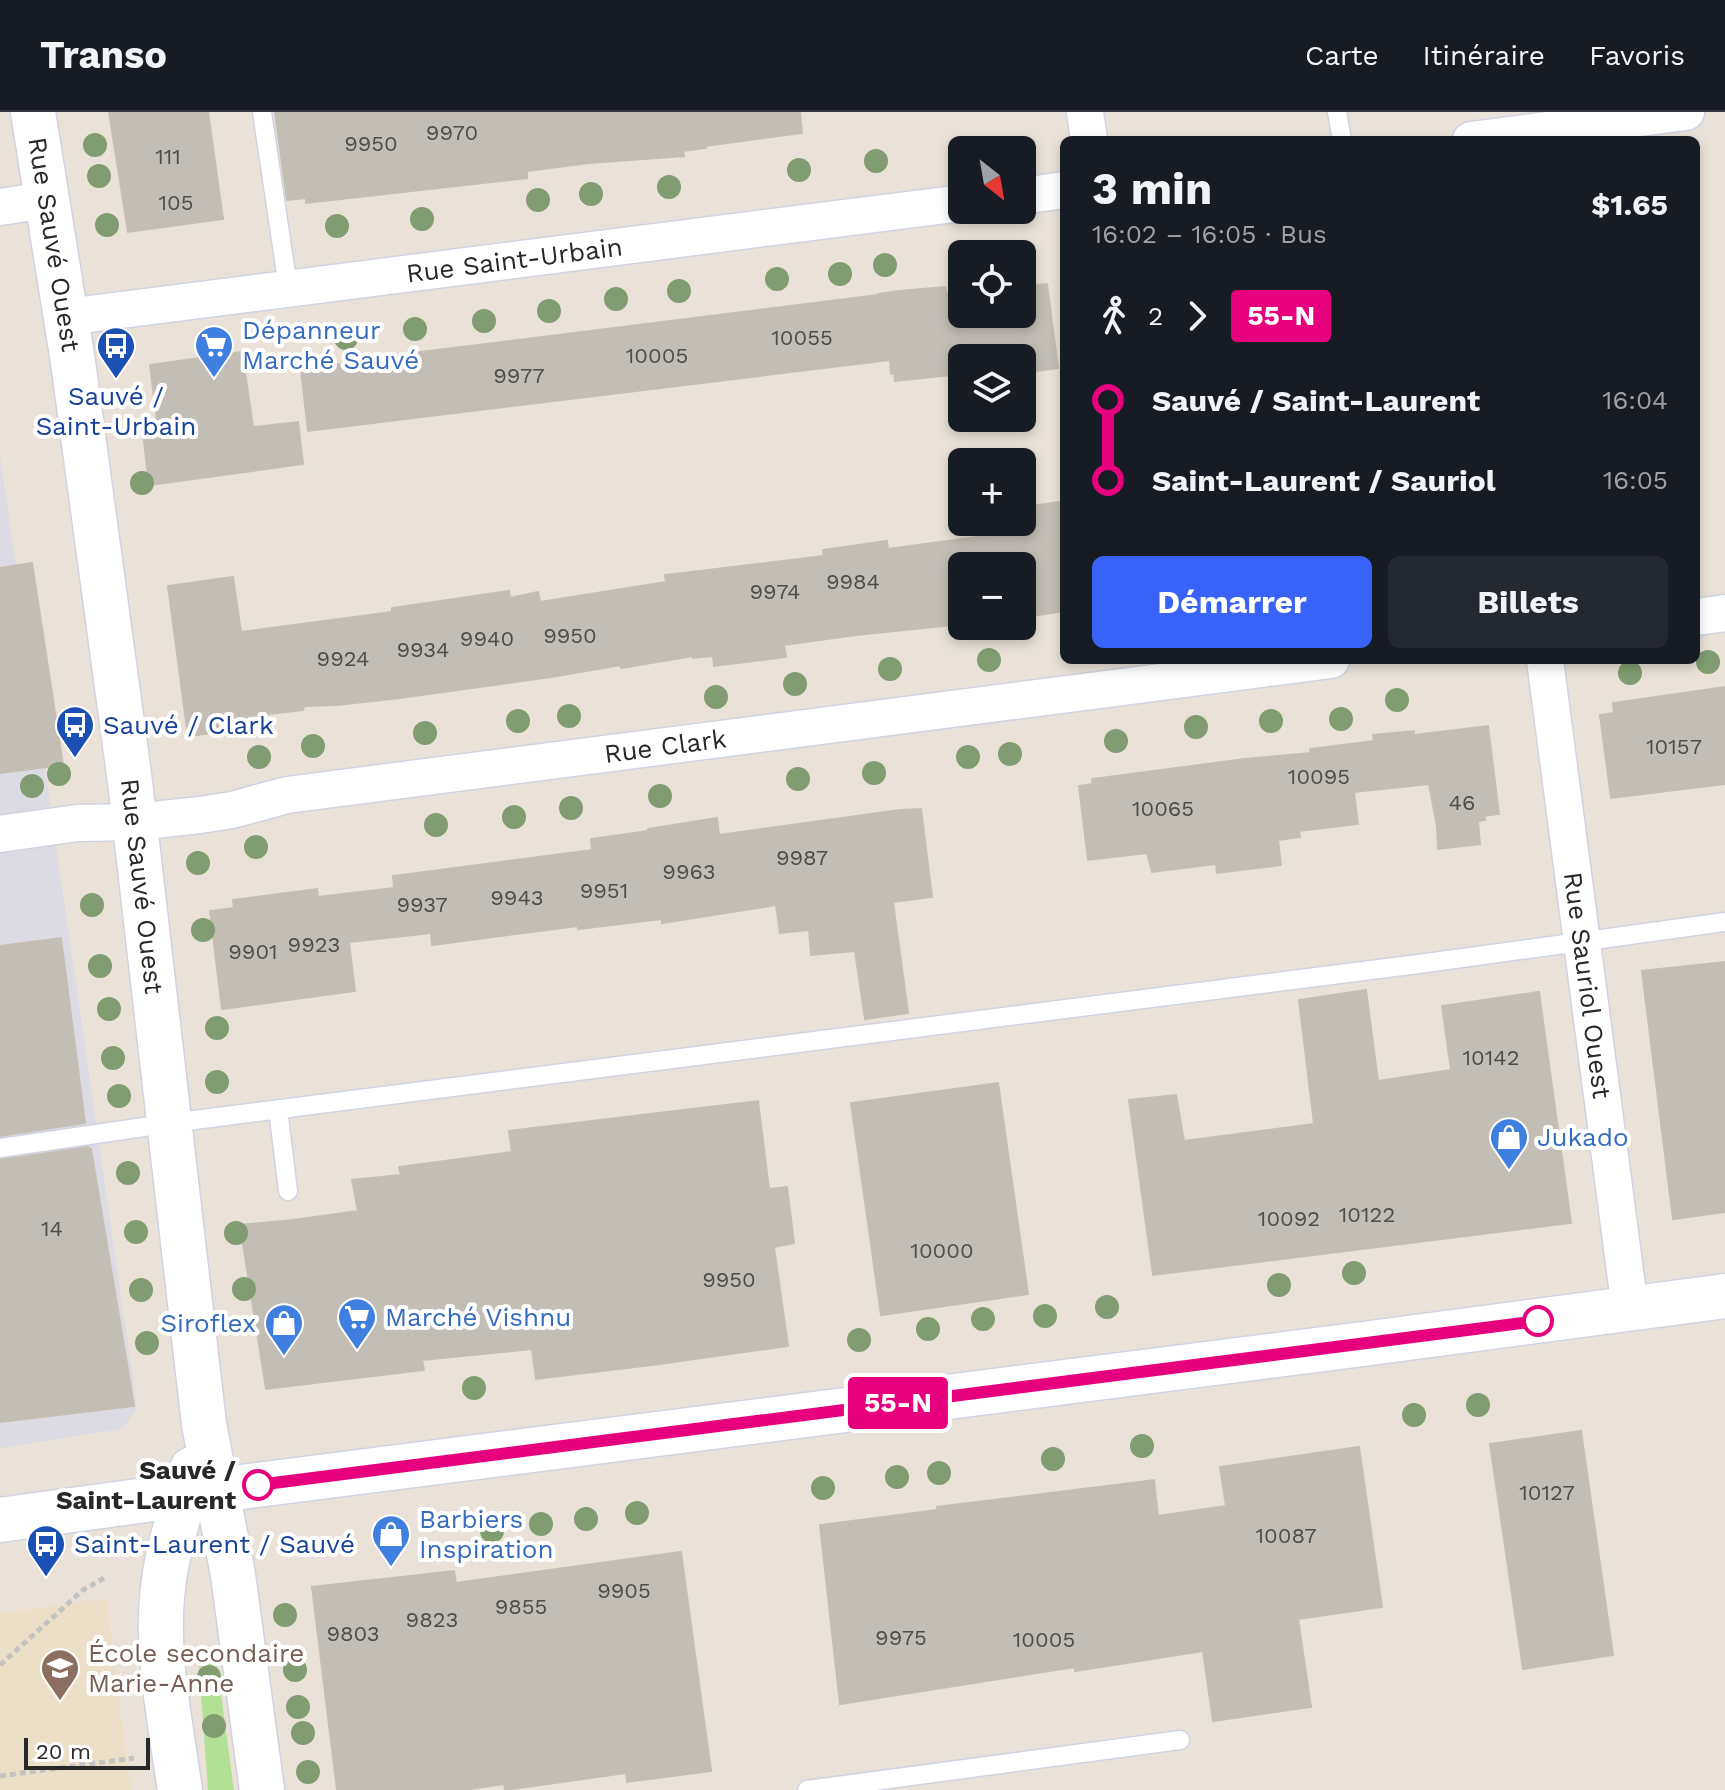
<!DOCTYPE html>
<html lang="fr">
<meta charset="utf-8">
<style>
body{margin:0;font-family:"Work Sans",sans-serif;background:#242831;color:#f1f3f6;height:100vh;display:flex;flex-direction:column;font-size:30px;white-space:nowrap}
*{box-sizing:border-box;margin:0}
p{font-size:26px;color:#9ea1a6}
.icon{flex:none;width:44px;height:44px;fill:none;stroke:currentColor;stroke-width:2;stroke-linecap:round;stroke-linejoin:round}
.map{position:relative;flex:1;overflow:hidden}
.drawer{position:absolute;left:1060px;top:24px;width:640px;height:528px;display:flex;flex-direction:column;background:#171b24;border-radius:12px;box-shadow:0 4px 12px #0003}
.drawer>*{flex:none}
.badge{padding:0 16px;border-radius:6px;font-size:28px;line-height:52px}
.needle{width:52px;rotate:149deg}
.controls{position:absolute;left:948px;top:24px;display:grid;gap:16px}
.controls a{display:grid;place-items:center;width:88px;height:88px;border-radius:12px;background:#171b24;box-shadow:0 4px 12px #0003;font-size:40px}
.scale{position:absolute;left:24px;bottom:20px;width:126px;box-sizing:border-box;padding-left:8px;border:4px solid #282828;border-top:0;font-size:22px;line-height:28px;white-space:nowrap;color:#282828;-webkit-text-stroke:6px #fff;paint-order:stroke}
.map>.badge{position:absolute;translate:-50% -50%;box-shadow:0 0 0 4px #fff}
.legs{display:flex;align-items:center;gap:12px;height:88px;padding:0 32px;font-size:26px}
.legs p{margin-inline-start:auto}
.overview{display:flex;align-items:center;justify-content:space-between;height:136px;padding:0 32px}
h1{font-size:44px;font-weight:700;line-height:60px}
.primary-button{display:flex;gap:16px;margin-top:auto;padding:16px 32px}
.primary-button a{flex:1;height:92px;border-radius:12px;background:#3963f8;color:#fff;font-size:32px;font-weight:700;line-height:92px;text-align:center}
.primary-button a+a{background:#242831;color:#f1f3f6}
ul{padding:0 32px;list-style:none}
li{display:flex;align-items:center;gap:28px;height:80px;font-size:30px}
li i{display:grid;place-items:center;width:12px;height:100%;margin:0 10px;background:currentColor}
li i::after{content:'';width:20px;height:20px;margin:-10px;border:6px solid;border-radius:50%;background:#171b24}
li p{margin-inline-start:auto}
li:first-child i{background:linear-gradient(#0000 50%,currentColor 0)}
li:last-child i{background:linear-gradient(currentColor 50%,#0000 0)}
header{display:flex;align-items:center;gap:48px;box-sizing:border-box;height:112px;padding:0 40px;background:#171b24;border-bottom:2px solid #363941}
header strong{font-size:38px}
nav{display:flex;gap:44px;margin-inline-start:auto;font-size:28px}
.map>svg:first-child{display:block}
.industrial{fill:#dcdae2}
.education{fill:#ecdfc8}
.green{fill:#b2e195}
.building{fill:#c2bdb5;stroke:#c5beb3;stroke-width:2}
.lines{fill:none;stroke-linecap:round;stroke-linejoin:round}
.lane-casing{stroke:#cfd3e1;stroke-width:21}
.street-casing{stroke:#cfd3e1;stroke-width:39}
.secondary-casing{stroke:#cfd3e1;stroke-width:47}
.path{stroke:#c3c3c3;stroke-width:5;stroke-dasharray:6 4;stroke-linecap:butt}
.lane{stroke:#fff;stroke-width:18}
.street{stroke:#fff;stroke-width:36}
.secondary{stroke:#fff;stroke-width:44}
.tree{fill:#819c70}
.line-1-casing{stroke:#fff;stroke-width:18}
.line-1{stroke:#e6007e;stroke-width:12}
.stop-1-dot{fill:#fff;stroke:#e6007e;stroke-width:4}
.labels{text-anchor:middle;stroke-width:8;stroke-linejoin:round;paint-order:stroke}
.number-label{font-size:22px;fill:#4e4d4b}
.street-label{font-size:26px;fill:#282828;stroke:#fff}
.shop-label{font-size:26px;fill:#366cbe;stroke:#fff;text-anchor:start}
.transit-label{font-size:26px;fill:#164399;stroke:#fff;text-anchor:start}
.stop-label{font-size:26px;font-weight:bold;fill:#282828;stroke:#fff;text-anchor:end}
.education-label{font-size:26px;fill:#785e54;stroke:#fff;text-anchor:start}
</style>
<header>
<strong>Transo</strong>
<nav><a>Carte</a><a>Itinéraire</a><a>Favoris</a></nav>
</header>
<div class="map">
<svg width="1725" height="1678" viewBox="0 0 1725 1678">
<rect width="100%" height="100%" fill="#eae2d9"/>
<path class="industrial" d="M0,344l137,952 -15,21 -122,19z"/>
<path class="education" d="M106,1486l25,192h-131v-176z"/>
<path class="green" d="M215,1539l19,139h-26l-10,-138z"/>
<path class="building" d="M109,0h99l15,107 -95,13z
M275,0h525l2,21 -97,13 1,2 -23,3 1,5 -95,7 -62,8v7l-221,25v-5l-19,2z
M1047,172l11,84 -36,5v-15h-71l-1,17 -55,6 -1,-8 -3,1 -1,-14 -582,71 -7,-61 120,-18 457,-57v-1l21,-3 46,-4 2,7 15,-2v22h60v-28z
M242,240l11,75 45,-5 5,42 -154,21 -7,-62 15,-2 -7,-56z
M1060,390l4,27v82l-32,5 -6,-50h-64v58l-106,11 -72,10 2,12 -72,9 -1,-10 -20,2v-2l-72,12v-3l-70,12 -151,21 -63,7 -33,1 -1,4 -51,6 2,11 -66,9 -20,-150 65,-9 8,55 151,-20v-4l117,-17 1,7 28,-6 2,10 126,-20 -1,-7 159,-19 -1,-6 64,-9 1,8 134,-18 -1,-9h4l-1,-15z
M32,451l31,202 -63,8v-205z
M1725,575v97l-114,14 -11,-83 14,-2 -1,-10z
M1488,614l11,88 -15,2 1,4 -7,1 2,23 -42,5 -1,-23 -8,-42 -75,8 4,32 -59,7 1,6 -22,3 3,25 -64,8 -1,-9 -64,8 -5,-19 -59,7 -9,-74 14,-2 -1,-5 153,-20 66,-6 -1,-4 64,-8 -1,-6 41,-4v4z
M921,697l11,88 -39,5 15,111 -43,6 -10,-68 -44,4 -2,-25 -29,3 -4,-28 -114,18v-4l-84,10v-3l-146,19 -1,-12 -82,9 6,49 -133,18 -12,-98 24,-3 -1,-8 84,-11 1,8 76,-9 -1,-12 199,-26 -1,-11 57,-8v-2l69,-11 2,17 181,-25z
M61,826l24,185 -85,13v-190z
M1725,850v250l-52,7 -31,-248z
M1366,878l12,91 73,-11 -9,-64 97,-14 32,231 -418,52 -24,-175 47,-5 8,46 130,-17 -15,-124z
M998,971l30,211 -147,21 -30,-212z
M758,989l11,88 18,-2 7,56 -20,4 14,99 -136,19 -116,14 -4,-30 -110,11 2,10 -158,19 -26,-164 53,-5 65,-9 -6,-31 49,-5 -2,-8 113,-15 -3,-21z
M88,1035l1,2h2l43,257 -134,16v-262z
M1581,1319l32,224 -90,14 -33,-225z
M1359,1335l23,160 -84,12 13,88 -98,14 -10,-70 -128,20v-4l-235,37 -20,-179 117,-15v-3l217,-27 4,36 68,-10 -6,-39z
M681,1440l30,219 -84,11 -1,-9 -121,17 -1,-6 -40,6h-127l-25,-203 142,-16 2,12z"/>
<g class="lines">
<defs>
<path id="lane" d="M262,0l26,175
M1337,0l5,28
M278,997l10,82
M0,1036l171,-25 1255,-160 299,-41
M807,1678l373,-50"/>
<g id="street">
<path d="M1085,0l4,28"/>
<path d="M1471,28l215,-28"/>
<path d="M1022,84l42,-6"/>
<path d="M0,95l47,-7"/>
<path id="s1" d="M66,205l896,-114"/>
<path d="M1696,505l29,-4"/>
<path id="s2" d="M1545,548l85,649"/>
<path id="s3" d="M0,722l77,-11 58,-1 65,-7 32,-5 55,-15 1044,-135"/>
</g>
<g id="secondary">
<path id="s4" d="M33,0l40,250 57,420 74,642 29,151 29,215"/>
<path d="M0,1408l218,-30 1145,-146 362,-48"/>
<path d="M180,1678c-9,-64 -25,-138 -17,-202 4,-40 19,-80 29,-119"/>
</g>
</defs>
<use href="#lane" class="lane-casing"/>
<use href="#street" class="street-casing"/>
<use href="#secondary" class="secondary-casing"/>
<path class="path" d="M0,1553l83,-75 21,-12
M0,1664l134,-18"/>
<use href="#lane" class="lane"/>
<use href="#street" class="street"/>
<use href="#secondary" class="secondary"/>
</g>
<g class="tree">
<circle cx="95" cy="33" r="12"/>
<circle cx="876" cy="49" r="12"/>
<circle cx="799" cy="58" r="12"/>
<circle cx="99" cy="64" r="12"/>
<circle cx="669" cy="75" r="12"/>
<circle cx="591" cy="82" r="12"/>
<circle cx="538" cy="88" r="12"/>
<circle cx="422" cy="107" r="12"/>
<circle cx="107" cy="113" r="12"/>
<circle cx="337" cy="114" r="12"/>
<circle cx="885" cy="153" r="12"/>
<circle cx="840" cy="162" r="12"/>
<circle cx="777" cy="167" r="12"/>
<circle cx="679" cy="179" r="12"/>
<circle cx="616" cy="187" r="12"/>
<circle cx="549" cy="199" r="12"/>
<circle cx="484" cy="209" r="12"/>
<circle cx="415" cy="217" r="12"/>
<circle cx="346" cy="226" r="12"/>
<circle cx="142" cy="371" r="12"/>
<circle cx="989" cy="548" r="12"/>
<circle cx="1708" cy="550" r="12"/>
<circle cx="890" cy="557" r="12"/>
<circle cx="1630" cy="561" r="12"/>
<circle cx="795" cy="572" r="12"/>
<circle cx="716" cy="585" r="12"/>
<circle cx="1397" cy="588" r="12"/>
<circle cx="569" cy="604" r="12"/>
<circle cx="1341" cy="607" r="12"/>
<circle cx="518" cy="609" r="12"/>
<circle cx="1271" cy="609" r="12"/>
<circle cx="1196" cy="615" r="12"/>
<circle cx="425" cy="621" r="12"/>
<circle cx="1116" cy="629" r="12"/>
<circle cx="313" cy="634" r="12"/>
<circle cx="1010" cy="642" r="12"/>
<circle cx="259" cy="645" r="12"/>
<circle cx="968" cy="645" r="12"/>
<circle cx="874" cy="661" r="12"/>
<circle cx="59" cy="662" r="12"/>
<circle cx="798" cy="667" r="12"/>
<circle cx="32" cy="674" r="12"/>
<circle cx="660" cy="684" r="12"/>
<circle cx="571" cy="696" r="12"/>
<circle cx="514" cy="705" r="12"/>
<circle cx="436" cy="713" r="12"/>
<circle cx="256" cy="735" r="12"/>
<circle cx="198" cy="751" r="12"/>
<circle cx="92" cy="793" r="12"/>
<circle cx="203" cy="818" r="12"/>
<circle cx="100" cy="854" r="12"/>
<circle cx="109" cy="897" r="12"/>
<circle cx="217" cy="916" r="12"/>
<circle cx="113" cy="946" r="12"/>
<circle cx="217" cy="970" r="12"/>
<circle cx="119" cy="984" r="12"/>
<circle cx="128" cy="1061" r="12"/>
<circle cx="136" cy="1120" r="12"/>
<circle cx="236" cy="1121" r="12"/>
<circle cx="1354" cy="1161" r="12"/>
<circle cx="1279" cy="1173" r="12"/>
<circle cx="244" cy="1177" r="12"/>
<circle cx="141" cy="1178" r="12"/>
<circle cx="1107" cy="1195" r="12"/>
<circle cx="1045" cy="1204" r="12"/>
<circle cx="983" cy="1207" r="12"/>
<circle cx="928" cy="1217" r="12"/>
<circle cx="859" cy="1228" r="12"/>
<circle cx="147" cy="1231" r="12"/>
<circle cx="474" cy="1276" r="12"/>
<circle cx="1478" cy="1293" r="12"/>
<circle cx="1414" cy="1303" r="12"/>
<circle cx="1142" cy="1334" r="12"/>
<circle cx="1053" cy="1347" r="12"/>
<circle cx="939" cy="1361" r="12"/>
<circle cx="897" cy="1365" r="12"/>
<circle cx="823" cy="1376" r="12"/>
<circle cx="637" cy="1401" r="12"/>
<circle cx="586" cy="1407" r="12"/>
<circle cx="541" cy="1412" r="12"/>
<circle cx="492" cy="1419" r="12"/>
<circle cx="285" cy="1503" r="12"/>
<circle cx="295" cy="1558" r="12"/>
<circle cx="209" cy="1565" r="12"/>
<circle cx="298" cy="1595" r="12"/>
<circle cx="214" cy="1614" r="12"/>
<circle cx="303" cy="1621" r="12"/>
<circle cx="308" cy="1660" r="12"/>
</g>
<g class="lines">
<defs>
<path id="line-1" d="M258,1373l1280,-164"/>
</defs>
<use href="#line-1" class="line-1-casing"/>
<use href="#line-1" class="line-1"/>
</g>
<defs>
<symbol id="supermarket-pin" viewBox="-11 -11 22 30"><path d="M0 17L-7.5 6A9.5 9.5 0 1 1 7.5 6Z" fill="#3f7fe0" stroke="#fff"/><path d="M-6-5.5h2.5l.6 2H6L4.5 2H-2.5L-4.4-4H-6ZM-1.5 3.2a1.3 1.3 0 1 0 .1 0ZM3 3.2a1.3 1.3 0 1 0 .1 0Z" fill="#fff"/></symbol>
<symbol id="bus-pin" viewBox="-11 -11 22 30"><path d="M0 17L-7.5 6A9.5 9.5 0 1 1 7.5 6Z" fill="#1a4fb4" stroke="#fff"/><path d="M-5-6H5V4H4V6H2V4H-2V6H-4V4H-5ZM-3.5-4V0h7V-4ZM-3.5 1.2v1.5H-2V1.2ZM2 1.2v1.5H3.5V1.2Z" fill="#fff"/></symbol>
<symbol id="shop-pin" viewBox="-11 -11 22 30"><path d="M0 17L-7.5 6A9.5 9.5 0 1 1 7.5 6Z" fill="#3f7fe0" stroke="#fff"/><path d="M-5-2.5h2.3a2.7 3.5 0 0 1 5.4 0H5L5.5 6h-11ZM-1.5-2.5h3a1.5 2.3 0 0 0-3 0Z" fill="#fff"/></symbol>
<symbol id="school-pin" viewBox="-11 -11 22 30"><path d="M0 17L-7.5 6A9.5 9.5 0 1 1 7.5 6Z" fill="#8d6e63" stroke="#fff"/><path d="M0-5L7-2L0 1L-7-2ZM-4 1L0 2.5L4 1V4Q0 6-4 4Z" fill="#fff"/></symbol>
</defs>
<g fill-rule="evenodd">
<use href="#supermarket-pin" x="192" y="211" width="44" height="60"/>
<use href="#bus-pin" x="94" y="212" width="44" height="60"/>
<use href="#bus-pin" x="53" y="591" width="44" height="60"/>
<use href="#shop-pin" x="1487" y="1003" width="44" height="60"/>
<use href="#supermarket-pin" x="335" y="1183" width="44" height="60"/>
<use href="#shop-pin" x="262" y="1189" width="44" height="60"/>
<use href="#shop-pin" x="369" y="1400" width="44" height="60"/>
<use href="#bus-pin" x="24" y="1410" width="44" height="60"/>
<use href="#school-pin" x="38" y="1534" width="44" height="60"/>
</g>
<g class="stop-1-dot">
<circle cx="1538" cy="1209" r="14"/>
<circle cx="258" cy="1373" r="14"/>
</g>
<g class="labels">
<g class="number-label">
<text x="452" y="28">9970</text>
<text x="371" y="39">9950</text>
<text x="168" y="52">111</text>
<text x="176" y="98">105</text>
<text x="802" y="233">10055</text>
<text x="657" y="251">10005</text>
<text x="519" y="271">9977</text>
<text x="853" y="477">9984</text>
<text x="775" y="487">9974</text>
<text x="570" y="531">9950</text>
<text x="487" y="534">9940</text>
<text x="423" y="545">9934</text>
<text x="343" y="554">9924</text>
<text x="1674" y="642">10157</text>
<text x="1319" y="672">10095</text>
<text x="1462" y="698">46</text>
<text x="1163" y="704">10065</text>
<text x="802" y="753">9987</text>
<text x="689" y="767">9963</text>
<text x="604" y="786">9951</text>
<text x="517" y="793">9943</text>
<text x="422" y="800">9937</text>
<text x="314" y="840">9923</text>
<text x="253" y="847">9901</text>
<text x="1491" y="953">10142</text>
<text x="1367" y="1110">10122</text>
<text x="1289" y="1114">10092</text>
<text x="52" y="1124">14</text>
<text x="942" y="1146">10000</text>
<text x="729" y="1175">9950</text>
<text x="1547" y="1388">10127</text>
<text x="1286" y="1431">10087</text>
<text x="624" y="1486">9905</text>
<text x="521" y="1502">9855</text>
<text x="432" y="1515">9823</text>
<text x="353" y="1529">9803</text>
<text x="901" y="1533">9975</text>
<text x="1044" y="1535">10005</text>
</g>
<g class="street-label">
<text dy="9" stroke="none"><textPath href="#s4" startOffset="134">Rue Sauvé Ouest</textPath></text>
<text dy="9" stroke="none"><textPath href="#s1" startOffset="452">Rue Saint-Urbain</textPath></text>
<text dy="9" stroke="none"><textPath href="#s3" startOffset="672">Rue Clark</textPath></text>
<text dy="9" stroke="none"><textPath href="#s4" startOffset="782">Rue Sauvé Ouest</textPath></text>
<text dy="9" stroke="none"><textPath href="#s2" startOffset="328">Rue Sauriol Ouest</textPath></text>
</g>
<g class="shop-label">
<text x="242" y="227">Dépanneur<tspan x="242" dy="30">Marché Sauvé</tspan></text>
<text x="1537" y="1034">Jukado</text>
<text x="385" y="1214">Marché Vishnu</text>
<text x="256" y="1220" text-anchor="end">Siroflex</text>
<text x="419" y="1416">Barbiers<tspan x="419" dy="30">Inspiration</tspan></text>
</g>
<g class="transit-label">
<text x="116" y="293" text-anchor="middle">Sauvé /<tspan x="116" dy="30">Saint-Urbain</tspan></text>
<text x="103" y="622">Sauvé / Clark</text>
<text x="74" y="1441">Saint-Laurent / Sauvé</text>
</g>
<g class="stop-label">
<text x="236" y="1367">Sauvé /<tspan x="236" dy="30">Saint-Laurent</tspan></text>
</g>
<g class="education-label">
<text x="88" y="1550">École secondaire<tspan x="88" dy="30">Marie-Anne</tspan></text>
</g>
</g>
</svg>
<div class="controls">
<a><svg class="needle" viewBox="-14 -14 28 28"><path d="M0-13l5 13h-10z" fill="#e53935"/><path d="M0 13l5-13h-10z" fill="#9ea1a6"/></svg></a>
<a><svg class="icon" aria-label="locate" viewBox="0 0 24 24"><circle cx="12" cy="12" r="6"/><path d="M12 2v4M12 18v4M2 12h4M18 12h4"/></svg></a>
<a><svg class="icon" aria-label="layers" viewBox="0 0 24 24"><path d="M12 4l9 5-9 5-9-5zM3 14l9 5 9-5"/></svg></a>
<a>+</a>
<a>−</a>
</div>
<div class="scale">20 m</div>
<b class="badge" style="left:898px;top:1291px;background:#e6007e;color:#fff">55-N</b>
<section class="drawer">
<div class="overview"><div><h1>3 min</h1><p>16:02 – 16:05 · Bus</p></div><b>$1.65</b></div>
<div class="legs"><svg class="icon" aria-label="walk" viewBox="0 0 24 24"><circle cx="13" cy="4" r="2"/><path d="M13 8l-2 6 4 7M11 14l-3 7M7 12l3-4h3l4 4"/></svg>2<svg class="icon" aria-label="forward" viewBox="0 0 24 24"><path d="M9 5l7 7-7 7"/></svg><b class="badge" style="background:#e6007e;color:#fff">55-N</b></div>
<ul>
<li><i style="color:#e6007e"></i><b>Sauvé / Saint-Laurent</b><p>16:04</p></li>
<li><i style="color:#e6007e"></i><b>Saint-Laurent / Sauriol</b><p>16:05</p></li>
</ul>
<div class="primary-button"><a>Démarrer</a><a>Billets</a></div>
</section>
</div>
